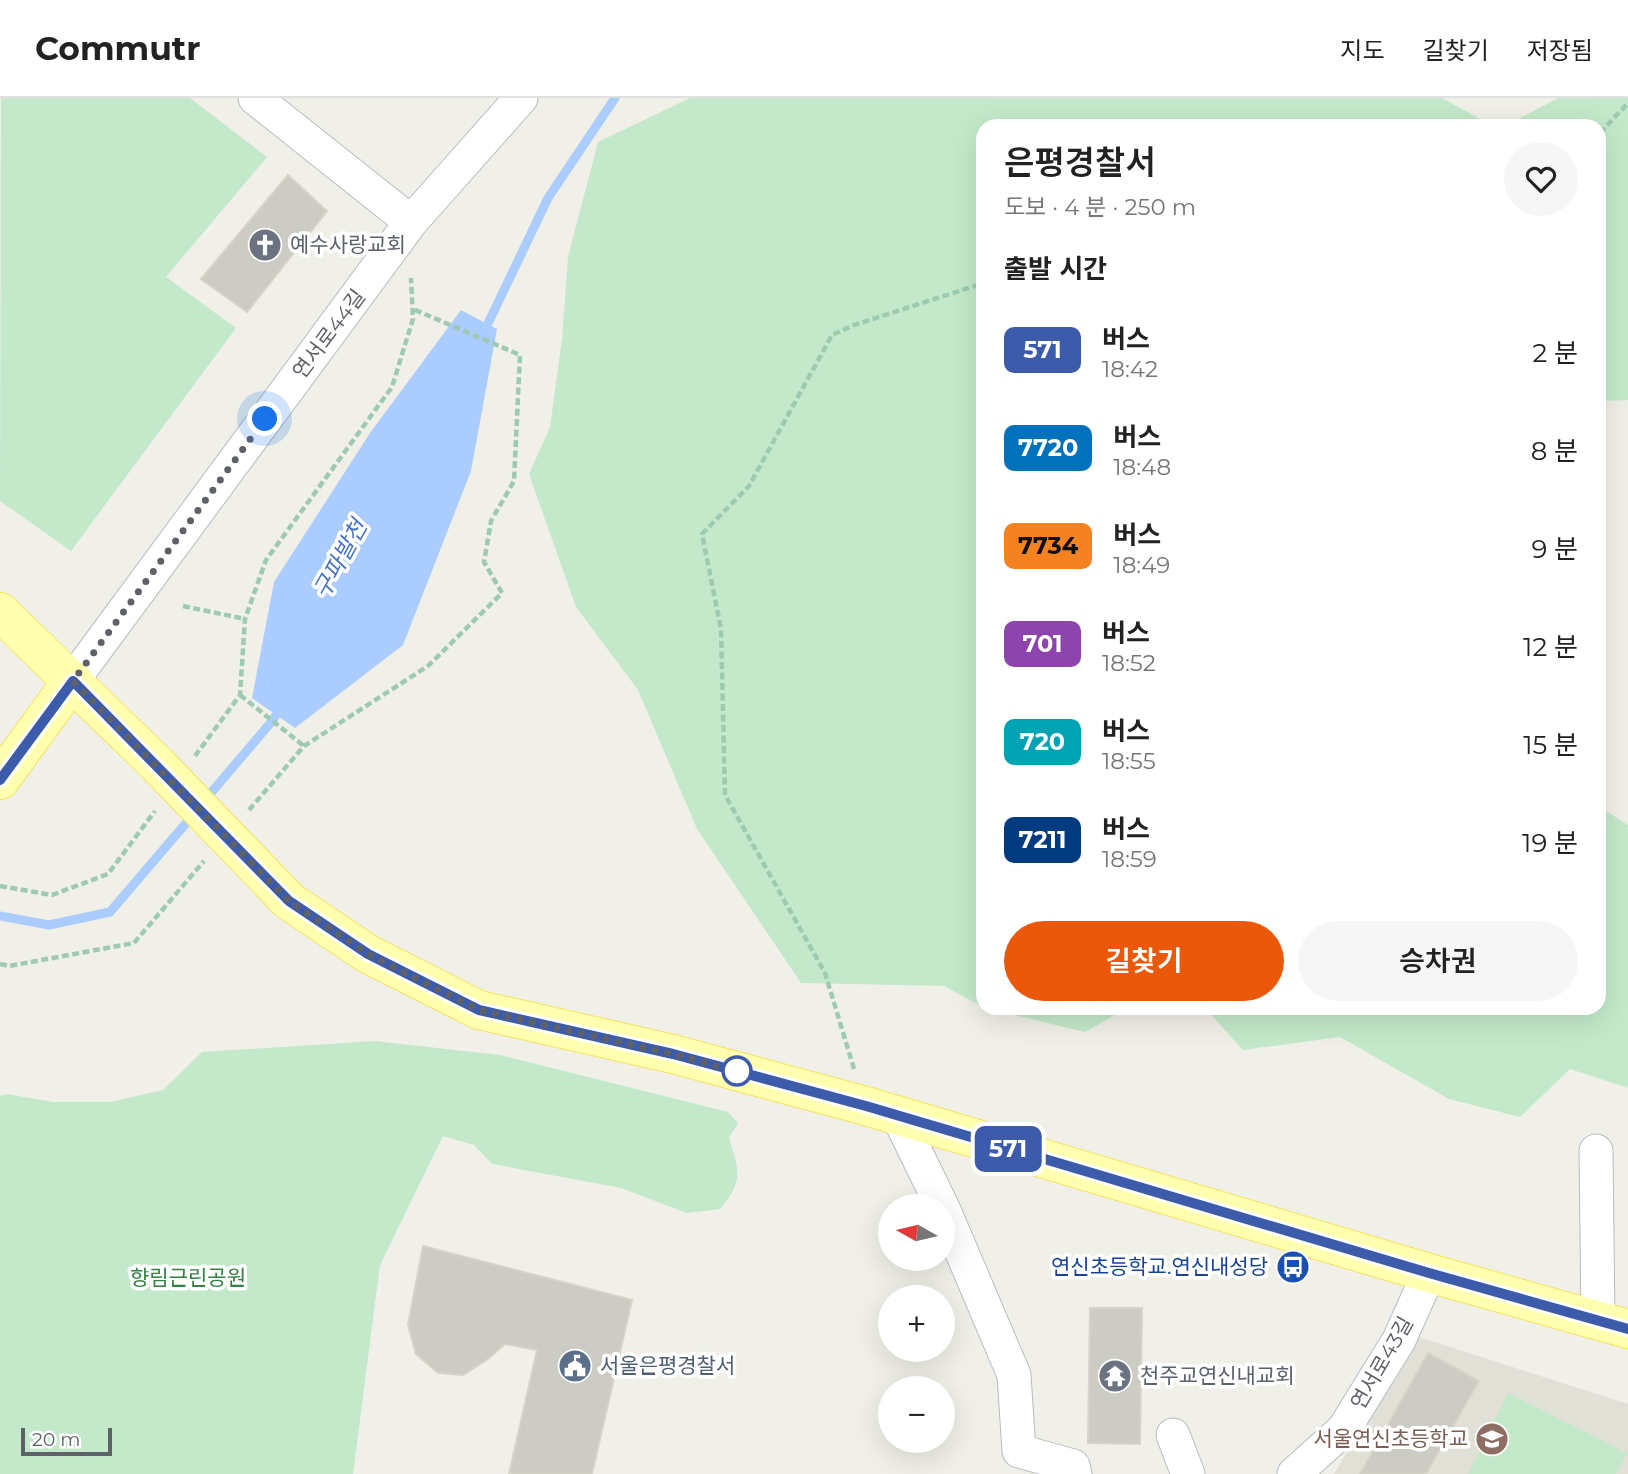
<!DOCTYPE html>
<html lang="ko">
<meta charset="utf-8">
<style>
body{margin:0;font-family:Montserrat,"Noto Sans KR",sans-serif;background:#f6f6f6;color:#222;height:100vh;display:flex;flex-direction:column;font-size:26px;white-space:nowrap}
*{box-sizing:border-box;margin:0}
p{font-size:23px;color:#767676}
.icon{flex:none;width:38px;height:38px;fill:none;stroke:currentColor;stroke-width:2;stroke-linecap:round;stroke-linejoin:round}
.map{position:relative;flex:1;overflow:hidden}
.drawer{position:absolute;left:976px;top:21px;width:630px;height:896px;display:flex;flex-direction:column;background:#fff;border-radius:21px;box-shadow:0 7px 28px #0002}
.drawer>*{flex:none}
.badge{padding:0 14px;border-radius:10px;font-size:24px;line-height:46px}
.needle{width:46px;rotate:278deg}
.fabs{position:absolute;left:878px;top:1096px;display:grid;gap:14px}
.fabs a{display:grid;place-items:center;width:77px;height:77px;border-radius:50%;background:#fff;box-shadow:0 7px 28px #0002;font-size:35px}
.scale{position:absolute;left:21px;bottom:18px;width:91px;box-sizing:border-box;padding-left:7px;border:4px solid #5f6168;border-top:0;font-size:19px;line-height:24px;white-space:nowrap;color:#5f6168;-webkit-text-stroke:5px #fff;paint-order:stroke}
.you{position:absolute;width:35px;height:35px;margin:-18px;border:5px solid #fff;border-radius:50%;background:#1a73e8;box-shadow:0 0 0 10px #1a73e833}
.map>.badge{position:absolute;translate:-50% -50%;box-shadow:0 0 0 4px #fff}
h2{padding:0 28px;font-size:26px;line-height:63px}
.round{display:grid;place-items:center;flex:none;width:74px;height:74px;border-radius:37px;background:#f6f6f6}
.head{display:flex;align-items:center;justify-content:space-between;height:119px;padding:0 28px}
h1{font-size:33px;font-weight:600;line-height:52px}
.primary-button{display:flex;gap:14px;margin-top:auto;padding:14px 28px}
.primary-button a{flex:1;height:80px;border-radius:42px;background:#ea580c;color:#fff;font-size:28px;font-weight:600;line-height:80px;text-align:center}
.primary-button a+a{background:#f6f6f6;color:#222}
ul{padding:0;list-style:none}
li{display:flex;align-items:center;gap:21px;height:98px;padding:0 28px}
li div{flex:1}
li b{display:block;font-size:26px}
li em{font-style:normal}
li .badge{min-width:77px;font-weight:700;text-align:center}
header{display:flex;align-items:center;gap:42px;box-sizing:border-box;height:98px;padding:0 35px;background:#fff;border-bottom:2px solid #e0e0e0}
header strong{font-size:33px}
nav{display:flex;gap:38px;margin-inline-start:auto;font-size:24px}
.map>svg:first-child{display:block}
.education{fill:#e1e0d6}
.green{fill:#c4e9ca}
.water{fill:#acf}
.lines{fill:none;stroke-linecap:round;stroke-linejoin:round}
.stream{stroke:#acf;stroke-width:9}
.building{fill:#cccbc4;stroke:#d6d4c6;stroke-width:2}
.minor-casing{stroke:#babbc1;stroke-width:35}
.major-casing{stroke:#f5e25d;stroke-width:40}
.path{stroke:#9dcab1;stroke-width:4.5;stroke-dasharray:7 3.5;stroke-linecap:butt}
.minor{stroke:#fff;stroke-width:33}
.major{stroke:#ffffaf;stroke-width:38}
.major-bridge-casing{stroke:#f5e25d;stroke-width:40;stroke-linecap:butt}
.major-bridge{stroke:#ffffaf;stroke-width:38}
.line-casing{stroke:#fff;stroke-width:16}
.line{stroke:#3d5bab;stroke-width:10}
.walk{stroke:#5f6168;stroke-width:7;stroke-dasharray:0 12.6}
.stop-dot{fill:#fff;stroke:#3d5bab;stroke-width:3.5}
.labels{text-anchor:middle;stroke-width:7;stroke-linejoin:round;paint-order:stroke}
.worship-label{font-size:21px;fill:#5b616d;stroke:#fff;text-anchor:start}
.street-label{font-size:21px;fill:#5f6168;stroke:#fff}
.transit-label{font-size:21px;fill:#164399;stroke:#fff;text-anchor:end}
.park-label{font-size:21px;fill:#328342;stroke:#fff}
.service-label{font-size:21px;fill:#4e5e75;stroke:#fff;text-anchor:start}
.education-label{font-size:21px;fill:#785e54;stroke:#fff;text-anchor:end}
.water-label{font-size:23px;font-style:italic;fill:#4772c7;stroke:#fff}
</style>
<header>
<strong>Commutr</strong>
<nav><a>지도</a><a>길찾기</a><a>저장됨</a></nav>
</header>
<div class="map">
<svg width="1628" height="1376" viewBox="0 0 1628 1376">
<rect width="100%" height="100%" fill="#f1f0e8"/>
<path class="education" d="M1416,1238l212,68v70h-294z"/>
<path class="green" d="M1,0h189l77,59 -101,120 70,51 -165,223 -71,-50z
M690,0h752l51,28h-509l-1,881 -39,-21 -143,-3 -104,-154 -59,-139 -62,-83 -47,-133 21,-47 12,-88 6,-82 30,-115z
M1558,0h70v302l-28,1v-275h-95z
M1600,709l28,18v263l-58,-19 -50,48 -71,-18 -109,-62 -97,13 -38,-42h395z
M985,910h142l-42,24z
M375,943l125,14 228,57 10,11 -9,15c10,32 15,43 -9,71l-33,4 -66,-25 -129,-24 -18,-19 -31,-9 -63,129 -27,209h-353v-378l6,-2 48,8h56l53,-12 39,-38z
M1508,1295l119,60 -11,21h-148z"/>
<path class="water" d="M461,212l36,19 -26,142 -68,174 -108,83 -43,-30 22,-116 96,-149z"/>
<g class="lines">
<path class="stream" d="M483,236l65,-136 67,-100
M204,703l69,-81 8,-14
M0,818l49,9 61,-13 83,-97"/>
</g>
<path class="building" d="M288,77l39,36 -80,101 -46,-33z
M423,1148l209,54 -40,174h-83l28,-124 -32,-6 -17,15 -25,16 -25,-2 -22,-19 -8,-29z
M1090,1210h52l-2,136 -52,-1z
M1428,1255l51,28 -53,93h-66z"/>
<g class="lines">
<defs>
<path id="minor" d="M255,0l156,124
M73,582l338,-458 110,-124
M898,1018l44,90
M1596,1053l2,169
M943,1110l71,167 5,76 54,15 2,8
M1173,1337l15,39
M1294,1376l50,-45 55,-89 30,-67"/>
<path id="major" d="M0,514l156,151
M0,682l73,-100
M289,803l79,53 111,56 194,44 193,52 563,167 199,56"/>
</defs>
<use href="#minor" class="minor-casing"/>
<use href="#major" class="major-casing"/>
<path class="path" d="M1600,35l28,-30
M183,508l62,13
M240,597l64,51
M195,658l45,-61 5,-76 21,-59 126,-173 21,-68 -2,-41
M249,712l55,-64 124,-80 74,-73 -18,-31 7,-41 23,-40 6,-126 -107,-46
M0,788l52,9 56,-21 47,-63
M0,866l9,2 125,-23 70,-82
M854,971l-29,-96 -100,-178 -4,-166 -19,-95 47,-48 83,-151 22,-10 130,-42"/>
<use href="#minor" class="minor"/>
<use href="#major" class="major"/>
<defs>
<path id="major-bridge" d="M156,665l133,138"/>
</defs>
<use href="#major-bridge" class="major-bridge-casing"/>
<use href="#major-bridge" class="major-bridge"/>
</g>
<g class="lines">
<defs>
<path id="line" d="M0,682l73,-99 216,220 79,53 111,56 194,44 193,52 563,167 199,56"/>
</defs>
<use href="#line" class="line-casing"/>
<use href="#line" class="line"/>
<path class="walk" d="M265,321l-192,262 216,220 79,53 111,56 194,44 74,20 -10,-3"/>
</g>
<defs>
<symbol id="church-disc" viewBox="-11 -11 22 22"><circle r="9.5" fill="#6b7280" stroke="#fff"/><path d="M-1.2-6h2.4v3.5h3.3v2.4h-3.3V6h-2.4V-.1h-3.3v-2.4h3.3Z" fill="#fff"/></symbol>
<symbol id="bus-disc" viewBox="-11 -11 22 22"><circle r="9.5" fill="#1a4fb4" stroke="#fff"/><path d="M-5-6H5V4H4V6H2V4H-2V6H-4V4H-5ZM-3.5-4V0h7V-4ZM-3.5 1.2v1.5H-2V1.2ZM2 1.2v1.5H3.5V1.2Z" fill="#fff"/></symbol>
<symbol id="civic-disc" viewBox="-11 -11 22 22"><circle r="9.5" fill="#5c6f8a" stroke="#fff"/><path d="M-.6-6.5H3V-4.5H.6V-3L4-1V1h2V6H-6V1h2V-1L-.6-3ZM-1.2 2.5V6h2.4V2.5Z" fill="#fff"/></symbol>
<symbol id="temple-disc" viewBox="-11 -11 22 22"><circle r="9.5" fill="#6b7280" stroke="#fff"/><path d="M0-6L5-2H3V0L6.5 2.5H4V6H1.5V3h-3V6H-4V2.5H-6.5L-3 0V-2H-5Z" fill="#fff"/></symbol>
<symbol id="school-disc" viewBox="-11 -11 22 22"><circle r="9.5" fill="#8d6e63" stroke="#fff"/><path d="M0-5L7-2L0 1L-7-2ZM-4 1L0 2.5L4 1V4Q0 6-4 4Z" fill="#fff"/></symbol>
</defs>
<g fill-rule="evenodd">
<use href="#church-disc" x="246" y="128" width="38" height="38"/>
<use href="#bus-disc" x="1274" y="1150" width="38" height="38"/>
<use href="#civic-disc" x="556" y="1249" width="38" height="38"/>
<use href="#temple-disc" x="1096" y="1259" width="38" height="38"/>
<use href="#school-disc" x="1473" y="1322" width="38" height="38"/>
</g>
<circle class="stop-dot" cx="737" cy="973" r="14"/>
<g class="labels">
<g class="worship-label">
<text x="290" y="154">예수사랑교회</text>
<text x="1140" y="1285">천주교연신내교회</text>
</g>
<g class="street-label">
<text transform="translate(329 236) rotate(-53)" y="7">연서로44길</text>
<text transform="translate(1382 1265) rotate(-60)" y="7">연서로43길</text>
</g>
<g class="transit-label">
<text x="1268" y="1176">연신초등학교.연신내성당</text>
</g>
<g class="park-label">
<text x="188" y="1187">향림근린공원</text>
</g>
<g class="service-label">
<text x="600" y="1275">서울은평경찰서</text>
</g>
<g class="education-label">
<text x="1468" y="1348">서울연신초등학교</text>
</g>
<g class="water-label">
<text transform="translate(340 461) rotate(-61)" y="8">구파발천</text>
</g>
</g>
</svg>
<div class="fabs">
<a><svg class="needle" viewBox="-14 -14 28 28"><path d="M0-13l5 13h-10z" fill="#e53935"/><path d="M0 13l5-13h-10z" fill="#767676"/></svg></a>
<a>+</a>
<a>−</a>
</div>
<div class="scale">20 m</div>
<div class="you" style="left:265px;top:321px"></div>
<b class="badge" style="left:1008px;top:1051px;background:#3d5bab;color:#fff">571</b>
<section class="drawer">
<div class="head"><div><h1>은평경찰서</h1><p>도보 · 4 분 · 250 m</p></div><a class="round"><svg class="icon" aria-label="heart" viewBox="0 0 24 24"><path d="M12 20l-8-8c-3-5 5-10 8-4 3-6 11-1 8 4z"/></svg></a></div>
<h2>출발 시간</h2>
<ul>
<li><span class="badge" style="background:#3d5bab;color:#fff">571</span><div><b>버스</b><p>18:42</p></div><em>2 분</em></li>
<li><span class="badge" style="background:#0072bc;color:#fff">7720</span><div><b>버스</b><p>18:48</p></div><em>8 분</em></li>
<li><span class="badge" style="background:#f58220;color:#111">7734</span><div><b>버스</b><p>18:49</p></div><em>9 분</em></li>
<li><span class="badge" style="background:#8e44ad;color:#fff">701</span><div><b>버스</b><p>18:52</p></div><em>12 분</em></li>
<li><span class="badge" style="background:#00a3b4;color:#fff">720</span><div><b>버스</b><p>18:55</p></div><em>15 분</em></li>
<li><span class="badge" style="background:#003b80;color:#fff">7211</span><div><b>버스</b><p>18:59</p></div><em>19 분</em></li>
</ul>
<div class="primary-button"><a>길찾기</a><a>승차권</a></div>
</section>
</div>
